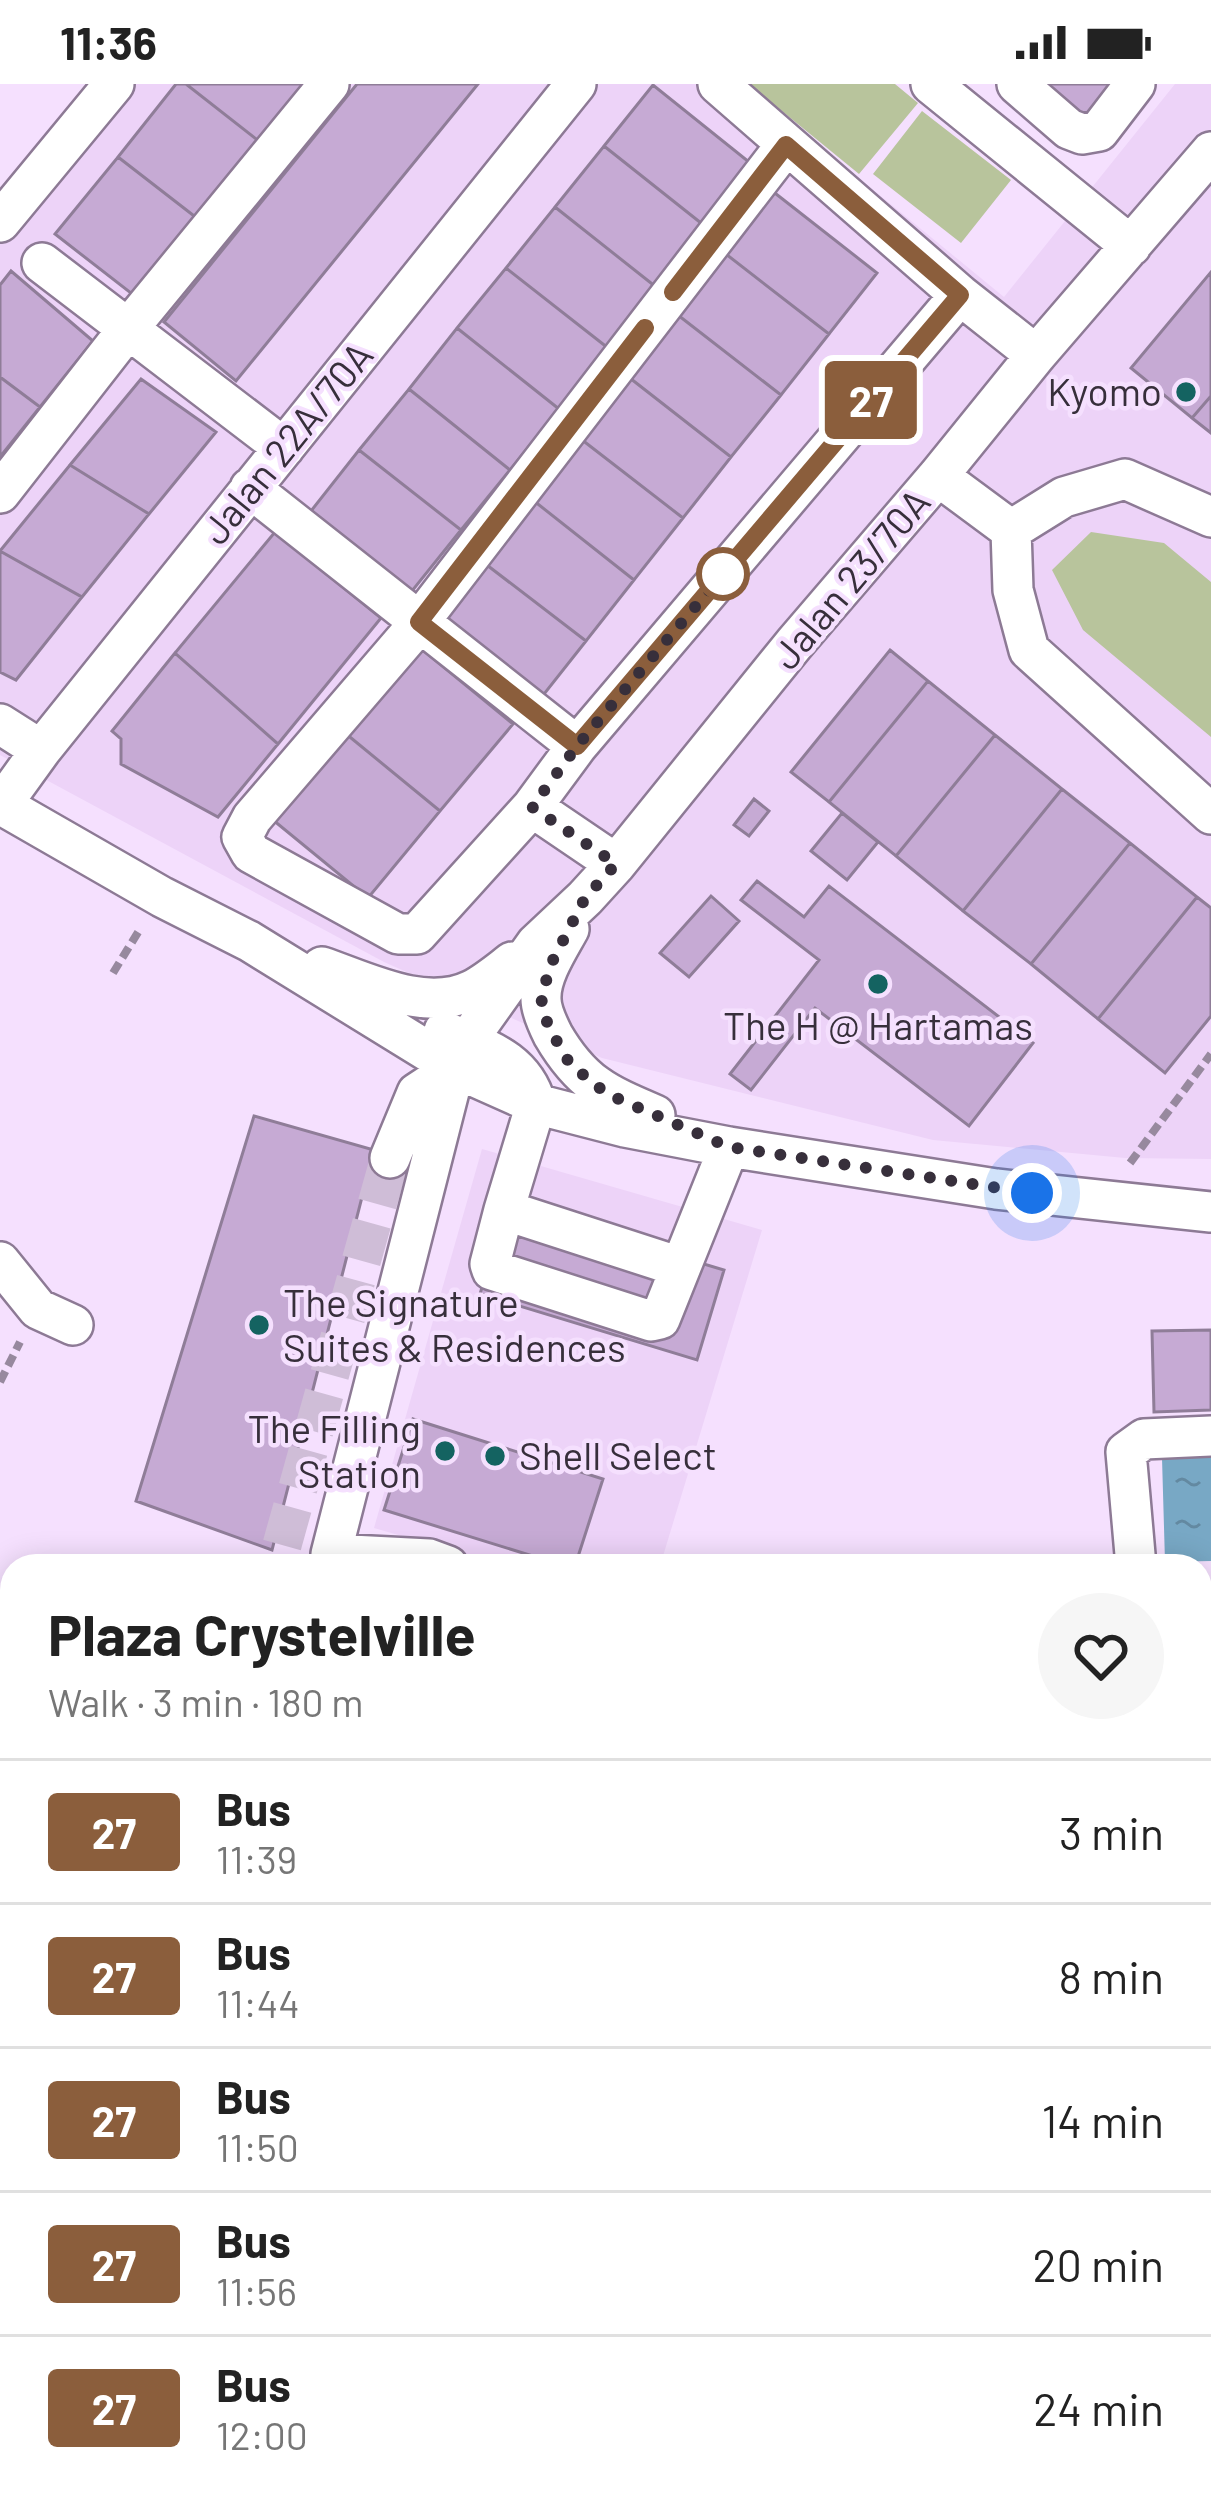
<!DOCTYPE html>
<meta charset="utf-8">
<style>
body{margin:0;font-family:Barlow,sans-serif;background:#f6f6f6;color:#222;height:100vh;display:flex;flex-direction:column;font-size:45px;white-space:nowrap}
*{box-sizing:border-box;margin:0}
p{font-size:39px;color:#767676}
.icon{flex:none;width:66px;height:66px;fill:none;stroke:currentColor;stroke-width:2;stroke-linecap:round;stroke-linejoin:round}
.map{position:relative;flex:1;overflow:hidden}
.side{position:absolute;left:0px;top:1470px;width:1212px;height:951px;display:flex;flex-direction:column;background:#fff;border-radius:36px 36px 0 0;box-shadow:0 6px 30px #0003}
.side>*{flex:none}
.badge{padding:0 24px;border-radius:9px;font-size:42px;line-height:78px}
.you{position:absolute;width:60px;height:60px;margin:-30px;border:9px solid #fff;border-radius:50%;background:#1a73e8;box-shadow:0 0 0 18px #1a73e833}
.map>.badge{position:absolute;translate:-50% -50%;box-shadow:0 0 0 6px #fff}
.round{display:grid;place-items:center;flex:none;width:126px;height:126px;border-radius:63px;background:#f6f6f6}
.overview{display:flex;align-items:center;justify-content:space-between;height:204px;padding:0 48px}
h1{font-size:57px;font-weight:700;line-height:90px}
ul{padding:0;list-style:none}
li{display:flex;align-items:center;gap:36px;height:144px;padding:0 48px;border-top:3px solid #e0e0e0}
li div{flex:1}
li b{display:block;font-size:45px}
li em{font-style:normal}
li .badge{min-width:132px;font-weight:700;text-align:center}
.status{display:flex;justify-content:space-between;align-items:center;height:84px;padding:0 60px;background:#fff;direction:ltr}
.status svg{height:33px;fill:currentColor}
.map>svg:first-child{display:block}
.built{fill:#edd3f8}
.garden{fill:#b8c49c}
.water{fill:url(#water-ripples)}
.building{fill:#c6aad4;stroke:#8f7d98;stroke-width:3}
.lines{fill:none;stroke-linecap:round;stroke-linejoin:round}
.minor-tunnel{stroke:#cfbdd7;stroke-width:39;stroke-dasharray:39 20;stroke-linecap:butt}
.minor-casing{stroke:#8d7a95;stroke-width:44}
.major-casing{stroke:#987fb7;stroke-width:56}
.highway-casing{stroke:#987fb7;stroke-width:64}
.path{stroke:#97899e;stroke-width:8;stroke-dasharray:12 6;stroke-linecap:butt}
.minor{stroke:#fff;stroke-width:39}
.major{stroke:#e0ccfc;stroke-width:51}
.highway{stroke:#ccaafa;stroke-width:60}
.line-casing{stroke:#fff;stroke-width:27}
.line{stroke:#8b5e3c;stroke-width:18}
.walk{stroke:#372f3b;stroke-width:12;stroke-dasharray:0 21.6}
.poi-dot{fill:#146361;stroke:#f5e0fe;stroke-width:4.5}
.stop-dot{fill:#fff;stroke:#8b5e3c;stroke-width:6}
.labels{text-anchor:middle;stroke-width:9;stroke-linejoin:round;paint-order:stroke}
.poi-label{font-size:39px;fill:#372f3b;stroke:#f5e0fe;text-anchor:end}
.street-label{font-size:39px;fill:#372f3b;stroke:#f5e0fe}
</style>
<div class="status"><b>11:36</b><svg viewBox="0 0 49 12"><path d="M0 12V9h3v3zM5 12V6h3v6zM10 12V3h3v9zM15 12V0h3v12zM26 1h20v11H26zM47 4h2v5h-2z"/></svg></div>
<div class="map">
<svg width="1211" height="2419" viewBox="0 0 1211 2419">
<defs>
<pattern id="water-ripples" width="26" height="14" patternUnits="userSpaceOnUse" patternTransform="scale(3)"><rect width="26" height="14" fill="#78a8c5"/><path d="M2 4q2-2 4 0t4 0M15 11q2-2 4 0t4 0" fill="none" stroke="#6389a1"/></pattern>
</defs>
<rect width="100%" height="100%" fill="#f5e0fe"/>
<path class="built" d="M90,0h654l260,213 171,-213h36v1075l-86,-1 -192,-18 -331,-82 -218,-96 -384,-207v-566z
M482,1065l280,81 -102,336h-154l-132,-38z
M1200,1964h11v455h-923v-10h912z"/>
<path class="garden" d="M749,0h146l23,19 -59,71z
M922,27l89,69 -50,63 -88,-69z
M1091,448l73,11 47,39v155l-128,-107 -31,-60z"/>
<path class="water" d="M1211,1373v104l-46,1 -3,-104z
M1200,1498h11v104h-11z"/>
<path class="building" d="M176,0h10l74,58 -62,77 -80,-62z
M186,0h120l-46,58z
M357,0h121l-242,297 -72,-59z
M1045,0h67l-27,33z
M653,1l101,81 -48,61 -102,-81z
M604,62l102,81 -50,60 -101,-80z
M118,73l80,62 -62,78 -81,-63z
M771,106l106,83 -48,61 -107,-83z
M555,123l101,80 -48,61 -102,-80z
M722,167l107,83 -48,61 -107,-83z
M506,184l102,80 -49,61 -102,-81z
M11,187l82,70 -53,66 -40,-30v-92z
M1211,188v124l-19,22 -61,-50z
M674,228l107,83 -50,62 -105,-82z
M457,244l102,81 -49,61 -101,-81z
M626,291l105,82 -48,61 -106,-82z
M0,293l40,30 -40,50z
M141,295l75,53 -67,82 -79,-49z
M409,305l101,81 -49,60 -102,-80z
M1211,312v37l-19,-15z
M577,352l106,82 -49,62 -105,-83z
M359,366l102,80 -49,61 -101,-80z
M70,381l79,49 -67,83 -82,-46z
M529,413l105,83 -48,61 -107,-82z
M275,448l106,86 -103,126 -103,-91z
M0,467l82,46 -66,83 -16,-8z
M479,475l107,82 -49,62 -106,-83z
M418,562l95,78 -73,87 -95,-78z
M890,566l38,31 -99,121 -38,-30z
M175,569l103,91 -60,73 -97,-53v-25l-9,-8z
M928,597l67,54 -99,121 -67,-54z
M345,649l95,78 -72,87 -95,-78z
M995,651l67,54 -99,122 -67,-55z
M1062,705l68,54 -99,121 -68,-53z
M754,715l15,12 -20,25 -15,-11z
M842,729l36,29 -31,38 -36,-29z
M1130,759l67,54 -99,122 -67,-55z
M757,797l47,36 25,-31 204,157 -64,83 -154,-118 -64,82 -21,-16 89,-114 -78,-60z
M711,812l28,25 -50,56 -29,-24z
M1197,813l14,11v108l-46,57 -67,-54z
M254,1032l120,34 -102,400 -136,-49z
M507,1121l217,65 -27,90 -217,-66z
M1211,1246v80l-57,2 -2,-81z
M413,1335l190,60 -28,87h-10l-181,-56z
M1200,1974h11v445h-181l1,-10h169z
M318,2409h215v10h-215z
M901,2413v6h-224z"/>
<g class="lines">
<path class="minor-tunnel" d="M282,1461l108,-387"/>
<defs>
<path id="minor" d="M718,0l242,211 76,60
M931,0l200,162
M1017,0l52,45 13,5 17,-3 36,-47
M786,61l-376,489 -158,184 -10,19 9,16 147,81h19l115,-127 45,-61 383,-451
M0,138l114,-138
M42,179l242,185
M938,392l73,54
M250,404l327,258
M0,409l128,-164 201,-245
M1011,446l2,60 16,60 182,164
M1011,446l53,-33 61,-18 86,38
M0,640l41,26
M0,720l162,93 87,44 206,127 81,36 89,23 104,20 267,42 215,23
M2,720l39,-54 535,-666
M532,723l84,57
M569,845c-11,20 -29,47 -28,70 0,11 7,26 12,36 28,48 52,59 102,80
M322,883c44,15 103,46 150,23 14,-7 27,-18 40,-28
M444,947c40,18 79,27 92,73
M536,1020l-32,106 176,57
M390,1074l27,-65 38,-25
M504,1126l-14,54 2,6 159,51 9,-2 69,-172
M0,1178l38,47 35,16
M448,1482l-19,-7 -98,-5 124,-486 12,-27 69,-97 49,-46 31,-34 178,-220 144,-168 98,-121 175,-203
M1136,1482l-10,-114 18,-13 67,-3
M1200,1941l11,-1
M0,2035l12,13
M245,2419l1,-10
M977,2419v-10"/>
<path id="major" d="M80,2419v-10
M133,2419l1,-10"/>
<path id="highway" d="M1200,1674l11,1
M0,1710l12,-2
M1200,1756l11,1
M0,1766l12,-1
M1200,1810h11
M0,1856l12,-1
M1200,1873h11
M0,1904h12"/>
</defs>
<use href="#minor" class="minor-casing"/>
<use href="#major" class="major-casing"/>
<use href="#highway" class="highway-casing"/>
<path class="path" d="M113,889l27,-44
M1130,1079l81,-109
M0,1298l20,-40"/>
<use href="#minor" class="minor"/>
<use href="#major" class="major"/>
<use href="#highway" class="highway"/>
</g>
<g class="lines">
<defs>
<path id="line" d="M645,244l-226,294 158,124 383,-451 -174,-150 -113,147"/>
</defs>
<use href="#line" class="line-casing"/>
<use href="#line" class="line"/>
<path class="walk" d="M723,490l-146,172 -45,61 84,57 -31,34 -34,66 -10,34 7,28 22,38 37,30 122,53 303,46"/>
</g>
<g class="poi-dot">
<circle cx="1186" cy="308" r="12"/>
<circle cx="878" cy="900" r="12"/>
<circle cx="259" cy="1241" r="12"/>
<circle cx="445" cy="1367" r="12"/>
<circle cx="495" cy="1372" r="12"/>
</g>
<circle class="stop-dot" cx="723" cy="490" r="24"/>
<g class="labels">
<g class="poi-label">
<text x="1162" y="322">Kyomo</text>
<text x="878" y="956" text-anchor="middle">The H @ Hartamas</text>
<text x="283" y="1233" text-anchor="start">The Signature<tspan x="283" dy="45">Suites &amp; Residences</tspan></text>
<text x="421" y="1359">The Filling<tspan x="421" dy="45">Station</tspan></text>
<text x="519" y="1386" text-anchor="start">Shell Select</text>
</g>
<g class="street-label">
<text transform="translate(287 359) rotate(-51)" y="14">Jalan 22A/70A</text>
<text transform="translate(851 495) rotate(-50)" y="14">Jalan 23/70A</text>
</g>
</g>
</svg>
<div class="you" style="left:1032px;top:1109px"></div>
<b class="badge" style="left:871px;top:316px;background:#8b5e3c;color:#fff">27</b>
<section class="side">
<div class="overview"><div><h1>Plaza Crystelville</h1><p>Walk · 3 min · 180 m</p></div><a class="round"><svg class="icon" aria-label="heart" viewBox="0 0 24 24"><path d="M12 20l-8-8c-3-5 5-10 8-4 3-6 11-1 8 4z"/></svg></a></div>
<ul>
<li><span class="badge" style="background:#8b5e3c;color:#fff">27</span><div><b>Bus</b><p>11:39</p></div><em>3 min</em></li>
<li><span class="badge" style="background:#8b5e3c;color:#fff">27</span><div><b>Bus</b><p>11:44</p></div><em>8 min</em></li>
<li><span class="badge" style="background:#8b5e3c;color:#fff">27</span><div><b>Bus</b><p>11:50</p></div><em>14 min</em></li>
<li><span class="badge" style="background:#8b5e3c;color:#fff">27</span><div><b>Bus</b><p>11:56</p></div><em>20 min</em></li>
<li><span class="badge" style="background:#8b5e3c;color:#fff">27</span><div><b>Bus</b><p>12:00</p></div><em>24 min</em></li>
</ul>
</section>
</div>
